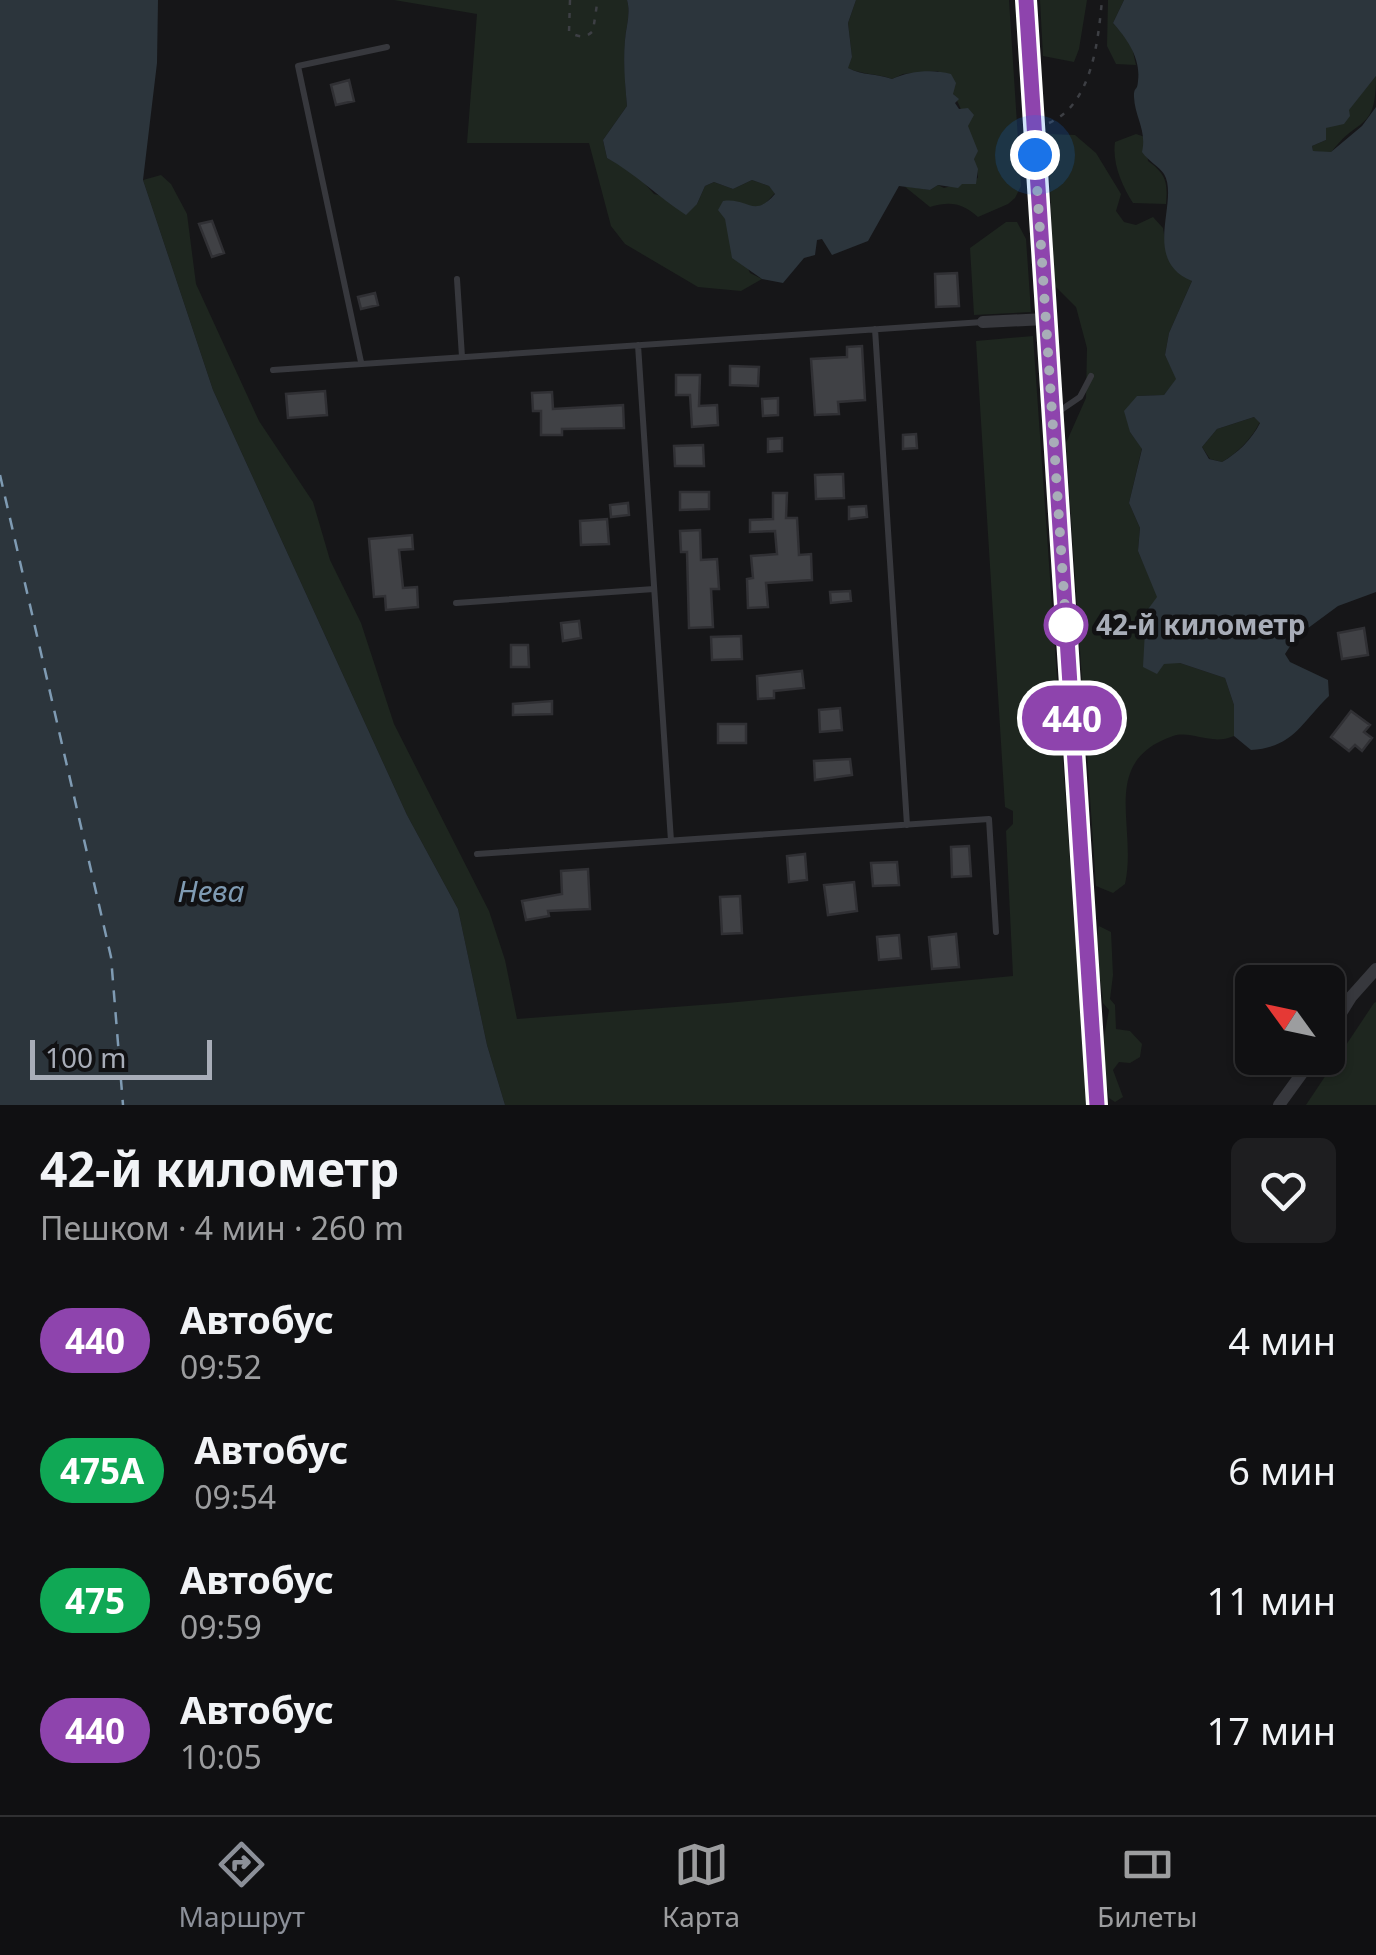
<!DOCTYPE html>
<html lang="ru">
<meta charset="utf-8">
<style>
body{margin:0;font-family:"Noto Sans",sans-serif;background:#1e1e20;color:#f1f3f6;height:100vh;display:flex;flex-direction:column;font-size:38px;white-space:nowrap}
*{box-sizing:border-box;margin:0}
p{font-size:32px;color:#9c9d9f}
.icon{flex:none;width:55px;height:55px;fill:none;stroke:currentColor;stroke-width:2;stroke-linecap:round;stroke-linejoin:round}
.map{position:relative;height:1105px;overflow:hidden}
.panel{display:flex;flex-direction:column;background:#101012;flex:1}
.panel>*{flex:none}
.badge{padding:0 20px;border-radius:32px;font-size:35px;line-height:65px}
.needle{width:65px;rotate:303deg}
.controls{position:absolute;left:1235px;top:965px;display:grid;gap:20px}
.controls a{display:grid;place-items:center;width:110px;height:110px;border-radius:15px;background:#101012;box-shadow:0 2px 8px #0004,0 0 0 2px #303032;font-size:50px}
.scale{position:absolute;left:30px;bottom:25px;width:182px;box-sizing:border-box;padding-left:10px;border:5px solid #a8adb8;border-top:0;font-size:28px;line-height:35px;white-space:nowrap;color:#a8adb8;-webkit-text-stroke:8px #111113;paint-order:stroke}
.you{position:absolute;width:50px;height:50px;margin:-25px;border:8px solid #fff;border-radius:50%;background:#1a73e8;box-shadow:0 0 0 15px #1a73e833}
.map>.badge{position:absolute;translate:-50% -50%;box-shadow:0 0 0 5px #fff}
.round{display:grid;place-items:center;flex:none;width:105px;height:105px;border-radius:15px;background:#1e1e20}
.headline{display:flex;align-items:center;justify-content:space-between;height:170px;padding:0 40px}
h1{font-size:48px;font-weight:700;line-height:75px}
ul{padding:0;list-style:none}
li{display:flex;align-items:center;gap:30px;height:130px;padding:0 40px}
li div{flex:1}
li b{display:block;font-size:38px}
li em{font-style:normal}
li .badge{min-width:110px;font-weight:700;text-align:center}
.menu{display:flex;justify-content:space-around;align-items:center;height:140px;border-top:2px solid #303032;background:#101012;font-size:28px;color:#9c9d9f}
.menu a{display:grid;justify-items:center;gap:5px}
.menu .current{color:#8c9099}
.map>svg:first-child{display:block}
.green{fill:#1e261f}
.water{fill:#2c353c;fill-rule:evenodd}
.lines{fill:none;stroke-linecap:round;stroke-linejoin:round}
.ferry{stroke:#7f9bb3;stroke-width:2.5;stroke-dasharray:12 10;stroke-linecap:butt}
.building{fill:#404145;stroke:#303034;stroke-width:2.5}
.path{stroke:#3d3f44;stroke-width:2.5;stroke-dasharray:5 8;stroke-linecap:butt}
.service{stroke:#37383d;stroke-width:6}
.minor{stroke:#37383d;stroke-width:12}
.primary{stroke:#53555c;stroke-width:20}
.line-casing{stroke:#fff;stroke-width:22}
.line{stroke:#8e44ad;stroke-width:15}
.walk{stroke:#a8adb8;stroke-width:10;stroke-dasharray:0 18}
.stop-dot{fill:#fff;stroke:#8e44ad;stroke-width:5}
.labels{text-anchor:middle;stroke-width:9;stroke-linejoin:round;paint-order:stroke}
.stop-label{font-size:28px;font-weight:bold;fill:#a8adb8;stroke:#111113;text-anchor:start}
.water-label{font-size:30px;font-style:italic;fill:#7f9bb3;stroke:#111113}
</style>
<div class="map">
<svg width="1376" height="1105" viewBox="0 0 1376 1105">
<rect width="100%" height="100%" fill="#161618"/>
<path class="green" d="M394,0h233c4,14 -1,26 -2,40 -1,22 0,44 2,66l-24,34 4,18 28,15 19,21 43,10 8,-18 9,-4 19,7 19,-9 17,6 6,7 -10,11 -40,15 25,54 12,6 -21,12 -43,-4 -73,-43 -14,-18 -22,-83h-122l10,-129z
M856,0h153l12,186 -6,12 -7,6 -30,13c-16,-14 -27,-16 -48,-10l-26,-21 26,4 8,-5 6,3 34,-10c0,-9 -4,-15 -5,-24 -3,-31 -16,-58 -35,-83l-35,3 -11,5c-16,-6 -29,-4 -45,-11l5,-11 -4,-34z
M1040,0h47l-8,49 -5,13 -31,-6z
M1108,0h16l-11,23 18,20 5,22 -20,-1 -9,-18z
M1376,76c0,58 -18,39 -45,77l-18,-2 -1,-5 14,-6v-12l23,-12 -1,-6z
M1048,134l27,1 21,18 25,41 -5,17 8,11 12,3 17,-8 10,11 5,30 24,23 -23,52 -4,22 12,24 -13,16 -27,1 -7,36 12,16 -13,55 11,25 -2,23 20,46c-22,27 -10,40 6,66h16l45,15 9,27v31c-23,10 -42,-6 -61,0 -75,26 -35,90 -48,148l-12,9 -17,-7 -30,-443 20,-45 1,-50 -11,-41 -22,-22z
M1136,134l9,3 3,24c18,13 20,21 18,43l-33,-1c-11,-17 -21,-40 -18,-61z
M161,175l10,9 16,30 9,70 63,137 54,81 17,58 31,63 33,101 95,187 16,49 12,59 210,-16 286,-27 -7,-145 7,-7v-13l-8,-4 -29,-466 57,-5 54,769h-582l-18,-60 -29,-136 -51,-94 -194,-425 -70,-210z
M1006,222h11l9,17 5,73 -57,3 -4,-67z
M1254,417l6,5c-8,16 -22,31 -38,40l-12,-3 -8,-12 15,-18z
M1099,926l12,6 2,43 -3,24 5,6 1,24 14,2 12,13 -2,13 -10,6 -11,-1 -6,8 10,27 -8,5 -6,-4 -8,-44 8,-44 -6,-7c-1,-25 -12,-52 -4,-77z
M1376,1002v103h-70l68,-102z"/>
<path class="water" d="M0,0h158l-1,63 -14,117 70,210 194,425 51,94 29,136 18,60h-505z
M627,0h229l-8,23 4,34 -4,11c15,8 28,5 44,11 17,-8 41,-10 59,-5l5,9 -3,11 6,5 -4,4 4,6 9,-1 6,7 -6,11 10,25 -4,8 4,10 -2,15h-14l-4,4 -20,-3 -8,5 -31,-4 -31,55 -36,14 -10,-16 -5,1 -2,15 -11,3 -21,25 -21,-4 -30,-21 -7,-39 -7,-9 5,-9c25,-4 30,18 52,-7l-6,-8 -17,-6 -19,9 -19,-7 -9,4 -8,18 -11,11c-28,-18 -50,-41 -79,-57l-4,-18 24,-34c-2,-22 -4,-44 -2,-66 1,-14 6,-26 2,-40z
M1124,0h252v76l-27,34 1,6 -6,8 -18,4v12l-14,6 1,5 18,1 31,-26 14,-19v485l-38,14 -42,31 -11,17 5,8 38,18 1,16c-29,28 -35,51 -78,54l-17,-14v-31l-9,-27 -45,-15 -16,1 -7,10 -14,-7 3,-55 11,-15 -19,-46 2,-23 -11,-25 13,-54 -12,-17 -6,-21 13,-15 27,-1 12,-16 -11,-24 4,-22 23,-52c-52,-21 -12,-80 -28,-107 -5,-8 -16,-13 -22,-22 5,-22 -7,-34 -8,-55 0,-12 3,-4 4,-16 3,-23 -11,-42 -25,-58zM1254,417l6,6c-8,16 -22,30 -38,39l-13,-3 -7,-12 15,-18z"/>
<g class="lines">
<path class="ferry" d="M0,475l111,482 12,148"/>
</g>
<path class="building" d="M349,80l5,21 -18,4 -5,-20z
M212,221l12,32 -12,4 -13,-33z
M957,273l2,33 -23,1 -1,-33z
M375,293l3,12 -17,4 -3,-12z
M862,346l3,54 -27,2 1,12 -24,1 -4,-56 36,-2v-10z
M730,366l29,1 -1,19 -28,-1z
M676,375h24l-1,31 18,-1 1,20 -26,2 -2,-32h-14z
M325,391l2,24 -39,3 -2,-24z
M552,392l1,17 70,-4 1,23 -62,1v6h-21v-24h-8l-1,-18z
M778,398v17l-15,1 -1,-17z
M916,434l1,14 -14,1v-14z
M782,438v13l-14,1v-13z
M703,445l1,21h-29l-1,-20z
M843,474l1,24 -28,1 -1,-24z
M680,492h29v17l-29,1z
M773,493h14l-1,25h11l2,37 12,-1 1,26 -46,3 2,24 -20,1 -1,-29 6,-1 -2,-22 26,-2 -2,-23 -25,1v-12l23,-1z
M628,503l1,12 -18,2 -1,-12z
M866,506l1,11 -18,2v-12z
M607,519l2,25 -28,1 -1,-24z
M700,530l1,30 16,-1 2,30h-8l2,38 -24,1 -2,-76h-6l-1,-21z
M412,535l1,14 -14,1 4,38 14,-1 1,20 -32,3 -1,-14 -11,1 -5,-58z
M850,591l1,10 -20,2 -1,-11z
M579,621l2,17 -18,3 -2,-18z
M1364,628l4,27 -26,4 -4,-26z
M741,636l1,23 -30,1 -1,-23z
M511,645h17l1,22h-18z
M802,671l2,17 -30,3v7l-16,1 -1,-23z
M552,701v13l-39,1v-11z
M840,708l2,22 -22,2 -1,-22z
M1351,711l19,14 -6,7 8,6 -10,13 -7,-6 -6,6 -18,-14z
M718,724h28v19h-28z
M850,759l2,16 -37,5 -1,-19z
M969,846l2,30 -19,1 -1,-30z
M805,854l2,26 -18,2 -2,-26z
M897,862l2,23 -26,1 -2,-23z
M588,869l2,40 -42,2 1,5 -23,4 -4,-19 40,-7 -1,-23z
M854,882l3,29 -29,4 -4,-30z
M740,896l2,37 -20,1 -2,-37z
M956,934l3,33 -27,2 -3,-32z
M899,935l2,23 -22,2 -2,-23z"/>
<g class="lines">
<path class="path" d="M570,0l-1,32c9,5 16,7 24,-1l4,-27
M1049,123c43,-19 49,-81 53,-123"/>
<path class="service" d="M457,279l5,78
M875,329l32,496
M638,345l33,496
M361,362l-63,-296 89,-19
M273,370l710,-48
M1058,412l22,-15 11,-21
M456,603l198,-14
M477,854l512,-35 7,113"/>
<path class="minor" d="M983,322l63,-3
M1328,1034l23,-37 25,-28
M1279,1105l34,-47"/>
<path class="primary" d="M1026,0l71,1105"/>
</g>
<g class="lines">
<defs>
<path id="line" d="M1026,0l71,1105"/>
</defs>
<use href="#line" class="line-casing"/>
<use href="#line" class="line"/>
<path class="walk" d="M1035,155l31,470"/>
</g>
<circle class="stop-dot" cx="1066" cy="625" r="20"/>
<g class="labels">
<g class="stop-label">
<text x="1096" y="635">42-й километр</text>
</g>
<g class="water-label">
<text x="211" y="902">Нева</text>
</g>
</g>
</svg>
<div class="controls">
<a><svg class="needle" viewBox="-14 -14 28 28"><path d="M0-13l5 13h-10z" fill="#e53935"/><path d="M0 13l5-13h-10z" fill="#9c9d9f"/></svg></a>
</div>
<div class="scale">100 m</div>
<div class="you" style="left:1035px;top:155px"></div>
<b class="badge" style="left:1072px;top:718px;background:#8e44ad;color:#fff">440</b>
</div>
<section class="panel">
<div class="headline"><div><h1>42-й километр</h1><p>Пешком · 4 мин · 260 m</p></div><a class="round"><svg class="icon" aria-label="heart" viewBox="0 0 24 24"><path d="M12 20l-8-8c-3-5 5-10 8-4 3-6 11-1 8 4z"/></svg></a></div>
<ul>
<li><span class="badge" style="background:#8e44ad;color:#fff">440</span><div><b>Автобус</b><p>09:52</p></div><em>4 мин</em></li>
<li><span class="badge" style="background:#10a855;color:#fff">475А</span><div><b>Автобус</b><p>09:54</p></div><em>6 мин</em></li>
<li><span class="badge" style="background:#10a855;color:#fff">475</span><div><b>Автобус</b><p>09:59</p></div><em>11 мин</em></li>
<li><span class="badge" style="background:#8e44ad;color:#fff">440</span><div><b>Автобус</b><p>10:05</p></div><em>17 мин</em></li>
</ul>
</section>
<nav class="menu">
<a class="current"><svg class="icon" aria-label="directions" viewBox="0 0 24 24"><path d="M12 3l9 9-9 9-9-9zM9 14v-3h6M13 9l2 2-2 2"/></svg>Маршрут</a>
<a><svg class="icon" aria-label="map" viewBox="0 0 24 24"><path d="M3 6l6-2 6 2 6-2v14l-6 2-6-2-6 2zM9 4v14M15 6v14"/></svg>Карта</a>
<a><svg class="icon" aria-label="tickets" viewBox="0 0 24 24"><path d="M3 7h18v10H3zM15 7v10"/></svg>Билеты</a>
</nav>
